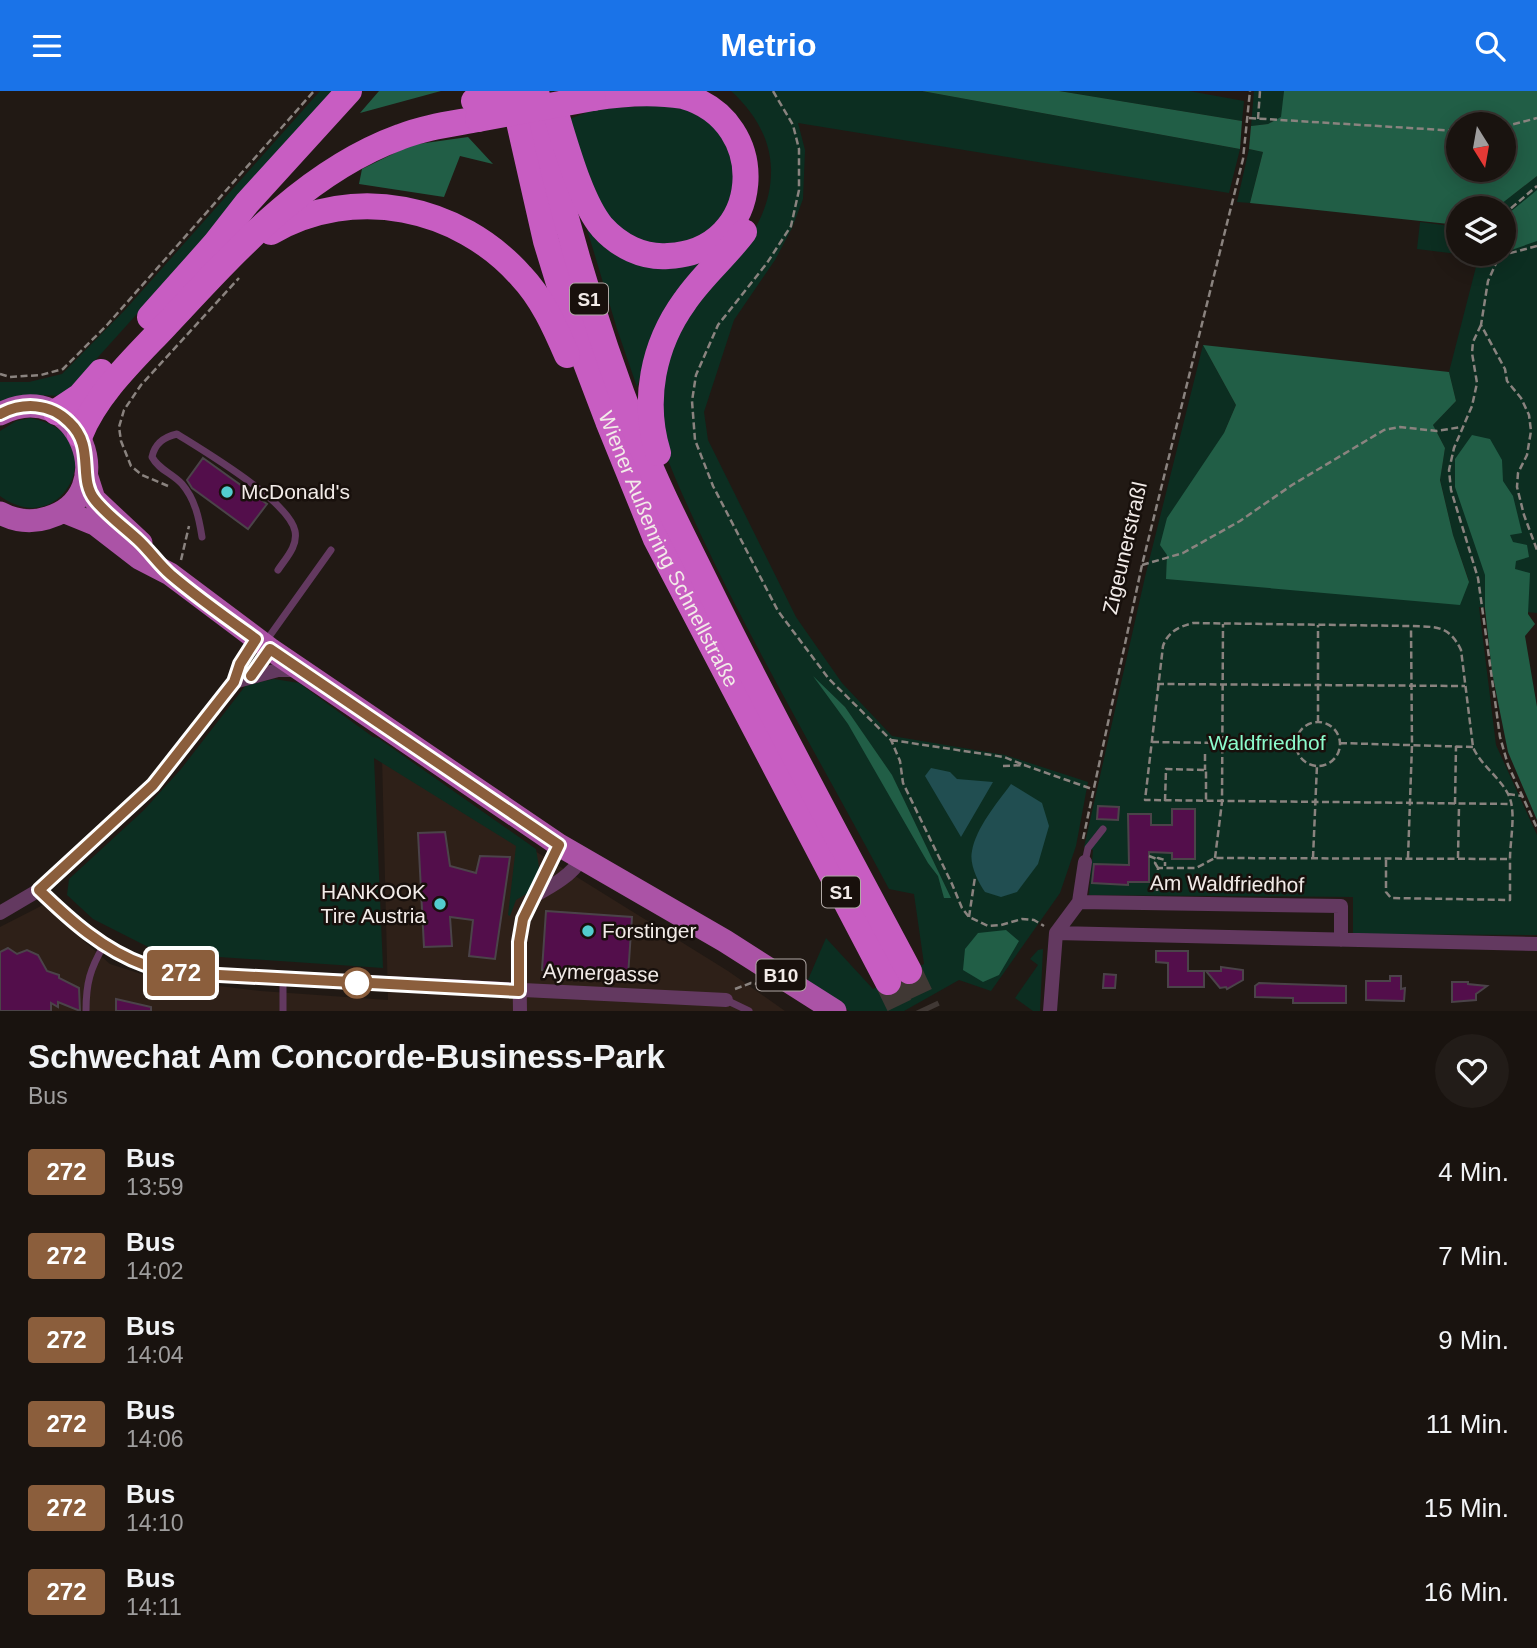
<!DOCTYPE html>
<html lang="de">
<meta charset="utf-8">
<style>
body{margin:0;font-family:Helvetica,sans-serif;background:#221c18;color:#f1f3f6;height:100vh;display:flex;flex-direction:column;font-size:26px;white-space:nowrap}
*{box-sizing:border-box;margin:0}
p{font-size:23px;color:#9f9e9e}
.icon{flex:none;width:38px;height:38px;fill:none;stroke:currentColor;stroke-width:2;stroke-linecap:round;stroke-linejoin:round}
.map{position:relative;height:920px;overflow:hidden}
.drawer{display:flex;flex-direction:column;background:#19130f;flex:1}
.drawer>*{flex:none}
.badge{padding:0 14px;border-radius:5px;font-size:24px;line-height:46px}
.needle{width:46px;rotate:169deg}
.tools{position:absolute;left:1446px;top:21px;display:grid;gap:14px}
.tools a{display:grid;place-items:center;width:70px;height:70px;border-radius:50%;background:#19130f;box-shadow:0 4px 18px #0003,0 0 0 2px #37322f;font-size:35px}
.map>.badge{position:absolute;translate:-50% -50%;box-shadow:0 0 0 4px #fff}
.round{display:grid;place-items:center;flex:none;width:74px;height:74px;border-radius:37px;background:#221c18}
.head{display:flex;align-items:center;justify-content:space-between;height:119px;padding:0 28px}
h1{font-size:33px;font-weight:700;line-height:52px}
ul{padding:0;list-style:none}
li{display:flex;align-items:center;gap:21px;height:84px;padding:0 28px}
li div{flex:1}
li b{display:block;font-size:26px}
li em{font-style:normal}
li .badge{min-width:77px;font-weight:700;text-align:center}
header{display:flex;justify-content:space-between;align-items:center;height:91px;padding:0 28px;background:#1a73e8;color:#fff;font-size:32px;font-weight:700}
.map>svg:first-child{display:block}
.built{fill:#2e2018}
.green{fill:#0c2e21}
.forest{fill:#215e46;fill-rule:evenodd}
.water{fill:#214e51}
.building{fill:#530e4b;stroke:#4b4349;stroke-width:2}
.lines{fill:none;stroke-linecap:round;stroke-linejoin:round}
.highway-tunnel{stroke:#403834;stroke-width:26;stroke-dasharray:26 13;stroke-linecap:butt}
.path{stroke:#8a837f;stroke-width:2.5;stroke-dasharray:7 3.5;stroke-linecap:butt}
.lane{stroke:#633960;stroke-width:7}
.street{stroke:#633960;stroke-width:14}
.primary{stroke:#ab53a6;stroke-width:23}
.highway{stroke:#c85dc2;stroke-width:26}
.highway-bridge{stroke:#c85dc2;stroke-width:26}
.line-casing{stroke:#fff;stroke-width:16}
.line{stroke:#8b5e3c;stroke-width:10}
.poi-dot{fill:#52cdce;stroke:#18100c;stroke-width:2.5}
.stop-dot{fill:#fff;stroke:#8b5e3c;stroke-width:3.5}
.labels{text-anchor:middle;stroke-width:5;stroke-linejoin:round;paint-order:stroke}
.shield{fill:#18100c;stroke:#b1a9a6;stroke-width:2}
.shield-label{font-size:19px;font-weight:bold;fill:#f2ebe8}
.poi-label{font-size:21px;fill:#f2ebe8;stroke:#18100c;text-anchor:start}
.street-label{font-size:21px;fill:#f2ebe8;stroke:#18100c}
.park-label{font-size:21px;fill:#8cfbcc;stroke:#18100c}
</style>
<header><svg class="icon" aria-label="menu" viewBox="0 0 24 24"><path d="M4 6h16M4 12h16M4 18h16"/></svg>Metrio<svg class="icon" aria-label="search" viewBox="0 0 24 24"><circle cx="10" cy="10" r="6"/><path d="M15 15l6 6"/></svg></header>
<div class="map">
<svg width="1537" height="920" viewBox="0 0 1537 920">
<rect width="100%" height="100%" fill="#211914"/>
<path class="built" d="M382,665l346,215 57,40h-785v-84l43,-22 67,59 44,14 107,13 127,9z"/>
<path class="green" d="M320,0h18l-275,305 -29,-1 -34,6v-19h29l33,-8 62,-63z
M731,0h191l318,58 -11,44 -431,-70 7,27 -2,49 -11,29 -17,32 -41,60 -30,92 4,28 88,177 46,66 50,53 113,19 83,27 -12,64 -16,47 -69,98 -32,-11 -55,31h-55l-42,-29 19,-44 47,51 51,-25 -10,-70 -25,-5c-63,-118 -132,-235 -189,-356 -13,-29 -27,-57 -37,-87 -2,-6 -6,-14 -6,-20 -2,-9 17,-97 22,-103 35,-49 94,-88 92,-155 -1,-31 -18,-57 -40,-77z
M1059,0h130l55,10 -2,20z
M1254,0h30l-2,26 -14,7 -17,2z
M688,12l42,36 10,55 -29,41 -45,15 -56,-24 -43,-106 28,-11z
M1249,58l14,3 -13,51 -13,-1z
M1537,85v437l-58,-6 17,138 41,90v100l-184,-1v-37l-264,-2 4,-45 -9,-3 61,-270 58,-232 33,60 -12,28 245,148 -16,-46 -13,-56 5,-31 -12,-23 23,-24 -7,-29 29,-113 5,9 4,-14h16v-46h-7z
M583,125l31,31 109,-4 -73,103 -13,41 -20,-58z
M1420,131l38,5v27h24v3l-65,-8z
M30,327c85,14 36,126 -30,78v-65l16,-10z
M274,588l25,4 74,54 5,1 158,111 3,18 -6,20 -5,6 -12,7 -6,16 -2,-1 8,-69 -142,-88 9,210 -223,-15 -67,-34 -26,-24 2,-16 75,-69 37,-41 65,-84z
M1043,858l-3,62h-7l-18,-13 23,-33 -8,-6 8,-9z"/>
<path class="forest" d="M379,0h62l-81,22z
M922,0h137l183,30 -2,28z
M1284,0h253v85l-41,32h-38v17l-208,-22 13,-51 -14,-3 2,-23 17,-2 13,-7zM1458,33h45v46h-45z
M468,46l25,27 -33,-8 -16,41 -85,-13 3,-15 49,-24z
M1537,99v51l-34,12v-35z
M1203,254l246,27 7,29 -23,24 12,23 -5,32 13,55 16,47 -9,23 -294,-26 1,-24 -7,-10 7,-27 57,-85 12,-28z
M1472,344l18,4 12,21 1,21 10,15 9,37 -12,2 3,7 14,3 2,12 -13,4 -1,8 15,4 -2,41 7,10 -10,12 12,71v113l-29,-68 -16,-80 -7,-63v-34l-30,-88v-28z
M813,585l32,31 47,68 59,123h-7l-6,-22 -10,-13 -80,-139z
M1006,839l13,11 -20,34 -16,7 -20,-12 2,-21 13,-16z"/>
<path class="water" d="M931,677l19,4 7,7 36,3 -32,55 -36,-61z
M1011,693l31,19 7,23 -11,38 -21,28 -16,5 -16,-5c-7,-10 -16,-28 -13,-41 4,-23 25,-48 39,-67z"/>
<path class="building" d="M203,367l64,46 -19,25 -56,-41 -5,-8z
M1098,715l21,1 -1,13 -21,-1z
M1172,718h23v50h-23v-6l-23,-1v30h-21v3l-36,-2 2,-19 35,1 -1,-51h23v11h21z
M445,741l5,34 26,7 4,-17 30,1 -15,102 -26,-3 4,-36 -23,-3 2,29 -28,1 -6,-114z
M546,820l86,6 -4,59 -86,-6z
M8,857l9,6 10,-4 11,5 9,16 12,4v3l20,10 1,23 -22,-9v5l-7,-4v8h-51v-59z
M1156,860h32v20h16v16h-36v-24l-12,-1z
M1221,876l22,3v10l-16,9 -1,-2 -6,1 -14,-17h15z
M1104,883l12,1 -1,13h-12z
M1390,885h11v13l4,-1 -1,13 -38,-1v-19h24z
M1452,891h16v2l19,2 -11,8v6l-24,2z
M1259,892l87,3v17h-53v-5l-38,-1v-11z
M116,908l35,8v4h-35z"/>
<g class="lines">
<path class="highway-tunnel" d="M909,880l19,40
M888,891l14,29"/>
<path class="path" d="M773,0l20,34 6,24v41l-8,36 -24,37 -49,62 -22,50 -4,26 3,39 18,46 65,125 51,68 62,61 9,21 3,22 49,101 10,24 7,9 19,9 13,-1 21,-6 12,1 10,6
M1249,27l209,13
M1258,28l2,-28
M1503,36l34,-9
M1503,124l34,-29
M1503,125v37
M1537,155l-34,9 -6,6 -9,20 -7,44 24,44 2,12 14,17 8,17 2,16 -4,24 -9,18 -1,14 7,28 13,35
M1481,234l-8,17 -1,11 5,30 -5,23 -18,42 -5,22 2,20 27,88 22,159 8,28 29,63
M0,283l10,3 31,-2 22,-6 44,-44 207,-234
M168,395l-26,-11 -11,-9 -10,-25 -2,-14 5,-17 17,-25 98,-107
M181,469l8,-34
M1142,474l41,-12 57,-32 52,-36 92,-55 16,-3 37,4 24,-4
M1157,593l308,2
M1318,631v-97
M1296 653a22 22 0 1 1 44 0a22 22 0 1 1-44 0Z
M891,649l113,17 20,8
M1152,651l144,2
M1340,652l133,4
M1205,663v16
M1003,675l21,-1 68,24
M1508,703l14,2
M1165,710l1,-32 40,1v30
M1455,713l1,-58
M1083,748l59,-274 101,-406 7,-68
M1149,765l8,3
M1215,767l7,-56 1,-178
M1313,767l4,-93
M1408,767l4,-113 -1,-118
M1458,767l1,-52
M1386,769v32l5,6 119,2v-41
M1158,777l-3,-5 3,-5 7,2v6
M1157,800l1,-23h38l19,-10 295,1c0,-17 5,-40 1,-57 -5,-21 -30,-35 -38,-55l-12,-97c-12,-25 -25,-23 -50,-24l-218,-3c-15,4 -25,9 -30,23l-18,154 367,4
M969,826l6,-40
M735,898l16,-6 8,1"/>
<path class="lane" d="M202,446c-3,-19 -7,-38 -20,-53 -10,-11 -23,-14 -30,-27 3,-14 12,-20 25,-23 27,17 112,67 118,97 3,15 -9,27 -17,39
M266,550l65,-91
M1085,771l3,-14 15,-19
M283,889v31
M726,909l23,11
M86,920c0,-28 4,-42 18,-66"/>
<path class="street" d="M234,591l44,-12h21
M39,799c31,30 65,61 106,75 12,4 25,5 37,8l544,27
M534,805c18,-10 37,-20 48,-38
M1079,811l262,4v34
M0,822l39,-23 114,-105 81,-103 6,-18 16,-25
M1056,842l481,11
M520,920l-1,-69 4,-23 36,-74
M1050,920l6,-78 23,-31 6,-40"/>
<path class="primary" d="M0,323c78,-40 124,82 47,104 -16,5 -32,3 -47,-5
M86,383l8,25 47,44
M63,420l32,13 44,34 31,16 100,75 289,196 166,96 110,70"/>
<g class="highway">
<path id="s1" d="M512,0l34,150 27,88 35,92 48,118 232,443"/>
<path d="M536,0c24,118 58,233 102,346 20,52 47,103 72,154 63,128 132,254 199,380"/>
<path d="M556,23c10,32 25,88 46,113 17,19 41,31 66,29 96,-4 105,-135 15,-160 -30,-5 -60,-3 -90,2"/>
<path d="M271,141c83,-48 188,-26 250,44 21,22 34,51 46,79"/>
<path d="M150,226l65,-73 32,-41 102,-112"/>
<path d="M56,321l24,-16 21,-24"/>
<path d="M80,344c17,-42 54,-76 85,-109 68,-72 139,-154 235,-189 25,-10 51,-13 78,-18"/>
<path d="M658,362c-16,-52 -5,-108 27,-152 17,-25 41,-45 59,-69"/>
</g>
<path class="highway-bridge" d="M474,10l55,-10
M478,28l115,-21"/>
</g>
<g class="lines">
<defs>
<path id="line" d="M0,323c23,-12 50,-11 69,8 27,25 8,56 26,78 12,15 29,27 43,40 12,11 21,25 33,35 27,23 57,44 85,64l-16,25 -6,18 -81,103 -114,105c31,30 64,60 106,75 12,4 25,5 37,8l337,18v-49l4,-23 36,-74 -289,-196 -19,27"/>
</defs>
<use href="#line" class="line-casing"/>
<use href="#line" class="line"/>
</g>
<g class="poi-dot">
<circle cx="227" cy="401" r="7"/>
<circle cx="440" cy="813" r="7"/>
<circle cx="588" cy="840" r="7"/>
</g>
<circle class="stop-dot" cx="357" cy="892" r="14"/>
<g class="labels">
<g class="shield">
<rect x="570" y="192.5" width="38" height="31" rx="5"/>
<rect x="822" y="785.5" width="38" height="31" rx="5"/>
<rect x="756.5" y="868.5" width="49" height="31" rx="5"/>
</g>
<g class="shield-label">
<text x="589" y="215">S1</text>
<text x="841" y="808">S1</text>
<text x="781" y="891">B10</text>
</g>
<g class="poi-label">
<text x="241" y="408">McDonald's</text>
<text x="426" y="808" text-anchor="end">HANKOOK<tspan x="426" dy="24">Tire Austria</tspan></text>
<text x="602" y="847">Forstinger</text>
</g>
<g class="street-label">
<text transform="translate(1125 457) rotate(-77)" y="7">Zigeunerstraßl</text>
<text dy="7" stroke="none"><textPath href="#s1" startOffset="486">Wiener Außenring Schnellstraße</textPath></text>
<text transform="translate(1227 793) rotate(1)" y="7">Am Waldfriedhof</text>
<text transform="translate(601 882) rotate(2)" y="7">Aymergasse</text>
</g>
<g class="park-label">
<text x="1267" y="659">Waldfriedhof</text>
</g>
</g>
</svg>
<div class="tools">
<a><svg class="needle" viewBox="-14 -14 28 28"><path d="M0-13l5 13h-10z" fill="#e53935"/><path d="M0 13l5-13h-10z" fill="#9f9e9e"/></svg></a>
<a><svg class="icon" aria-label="layers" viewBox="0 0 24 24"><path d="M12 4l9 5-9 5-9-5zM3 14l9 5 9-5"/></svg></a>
</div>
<b class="badge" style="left:181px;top:882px;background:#8b5e3c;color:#fff">272</b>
</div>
<section class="drawer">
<div class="head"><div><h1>Schwechat Am Concorde-Business-Park</h1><p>Bus</p></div><a class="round"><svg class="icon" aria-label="heart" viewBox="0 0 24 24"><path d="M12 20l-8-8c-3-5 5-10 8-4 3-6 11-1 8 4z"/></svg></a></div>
<ul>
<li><span class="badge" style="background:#8b5e3c;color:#fff">272</span><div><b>Bus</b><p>13:59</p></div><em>4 Min.</em></li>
<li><span class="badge" style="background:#8b5e3c;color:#fff">272</span><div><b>Bus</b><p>14:02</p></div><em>7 Min.</em></li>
<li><span class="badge" style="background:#8b5e3c;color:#fff">272</span><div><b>Bus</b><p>14:04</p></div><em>9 Min.</em></li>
<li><span class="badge" style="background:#8b5e3c;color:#fff">272</span><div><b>Bus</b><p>14:06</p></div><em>11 Min.</em></li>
<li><span class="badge" style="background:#8b5e3c;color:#fff">272</span><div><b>Bus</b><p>14:10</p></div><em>15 Min.</em></li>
<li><span class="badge" style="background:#8b5e3c;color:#fff">272</span><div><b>Bus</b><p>14:11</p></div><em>16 Min.</em></li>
</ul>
</section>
